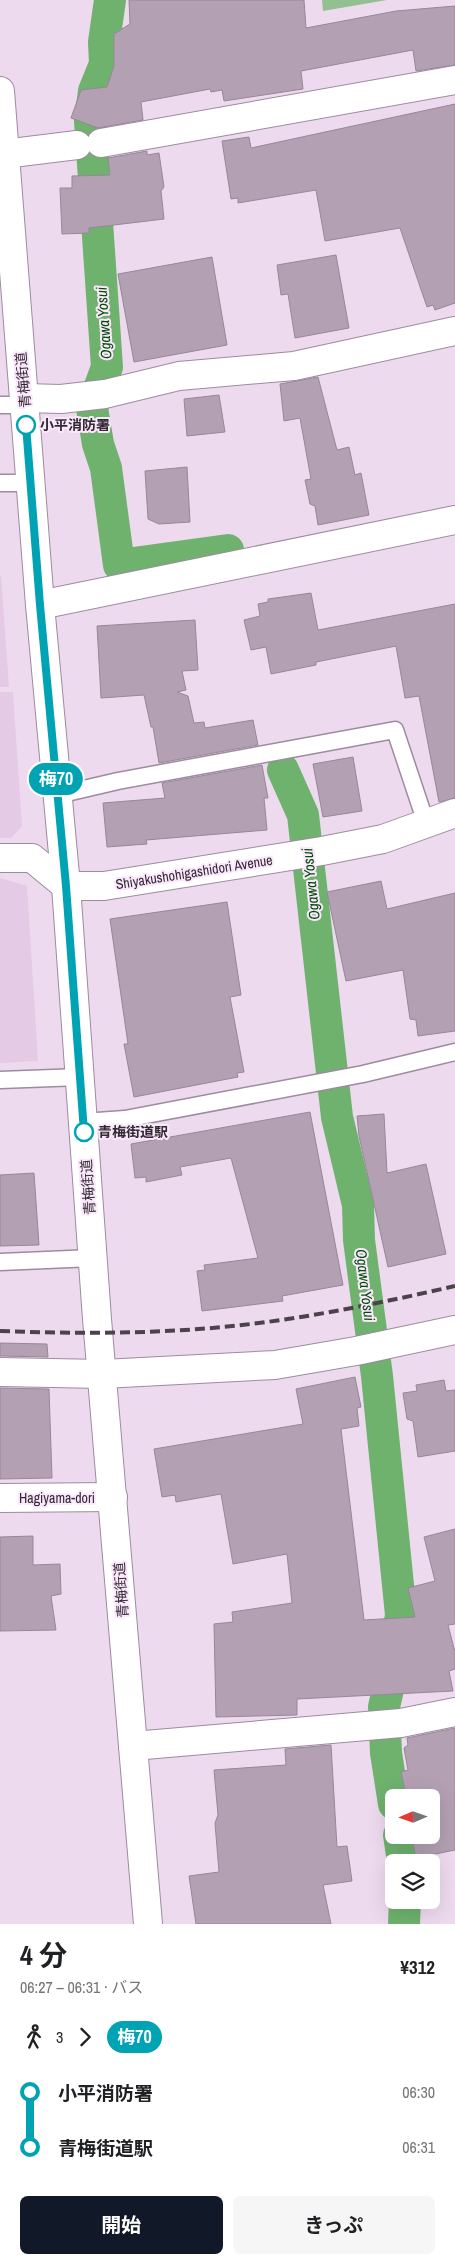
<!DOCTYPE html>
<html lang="ja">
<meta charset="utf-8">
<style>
body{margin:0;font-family:"Archivo Narrow","Noto Sans JP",sans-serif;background:#f6f6f6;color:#202124;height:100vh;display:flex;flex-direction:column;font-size:19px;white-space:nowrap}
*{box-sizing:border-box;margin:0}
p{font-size:16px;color:#757577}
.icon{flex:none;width:28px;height:28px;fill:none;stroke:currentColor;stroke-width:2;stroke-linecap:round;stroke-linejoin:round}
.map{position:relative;height:1924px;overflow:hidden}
.drawer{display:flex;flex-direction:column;background:#fff;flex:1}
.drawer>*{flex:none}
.badge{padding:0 10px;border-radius:16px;font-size:18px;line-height:32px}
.needle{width:32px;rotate:268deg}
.tools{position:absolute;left:385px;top:1789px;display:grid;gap:10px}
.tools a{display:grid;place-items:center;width:55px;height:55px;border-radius:8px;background:#fff;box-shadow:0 5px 20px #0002;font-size:25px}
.map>.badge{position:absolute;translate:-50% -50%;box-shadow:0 0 0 2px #fff}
.legs{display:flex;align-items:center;gap:8px;height:55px;padding:0 20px;font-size:16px}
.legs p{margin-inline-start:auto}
.headline{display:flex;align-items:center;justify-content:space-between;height:85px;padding:0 20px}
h1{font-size:28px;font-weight:700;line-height:38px}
.button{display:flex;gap:10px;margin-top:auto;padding:10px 20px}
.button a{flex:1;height:58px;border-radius:8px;background:#111827;color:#fff;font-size:20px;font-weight:700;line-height:58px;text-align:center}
.button a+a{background:#f6f6f6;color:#202124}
ul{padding:0 20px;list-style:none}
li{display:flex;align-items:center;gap:18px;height:55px;font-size:19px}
li i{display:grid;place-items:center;width:8px;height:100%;margin:0 6px;background:currentColor}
li i::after{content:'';width:12px;height:12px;margin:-6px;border:4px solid;border-radius:50%;background:#fff}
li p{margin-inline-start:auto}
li:first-child i{background:linear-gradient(#0000 50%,currentColor 0)}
li:last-child i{background:linear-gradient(currentColor 50%,#0000 0)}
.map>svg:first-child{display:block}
.built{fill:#e4cae4}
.green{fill:#92c091}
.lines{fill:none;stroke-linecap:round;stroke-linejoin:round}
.canal{stroke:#6eb26e;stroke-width:32}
.building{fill:#b3a0b3;stroke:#988699}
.service-casing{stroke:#9d8b9e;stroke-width:19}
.minor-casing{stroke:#9d8b9e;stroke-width:30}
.tertiary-casing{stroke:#9d8b9e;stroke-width:30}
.primary-casing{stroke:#9d8b9e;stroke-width:30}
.service{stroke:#fff;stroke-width:16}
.minor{stroke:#fff;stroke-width:28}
.tertiary{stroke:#fff;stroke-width:28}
.primary{stroke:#fff;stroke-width:28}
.rail{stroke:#4c424c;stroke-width:4;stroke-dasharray:10 5;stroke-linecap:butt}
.line-1-casing{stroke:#fff;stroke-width:11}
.line-1{stroke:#00a3b4;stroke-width:8}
.stop-1-dot{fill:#fff;stroke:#00a3b4;stroke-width:2.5}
.labels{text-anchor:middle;stroke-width:4;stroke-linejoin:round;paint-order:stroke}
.street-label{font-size:14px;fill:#312931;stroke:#fbe7fc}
.stop-label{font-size:14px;font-weight:bold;fill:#312931;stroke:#fbe7fc;text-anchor:start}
.water-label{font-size:15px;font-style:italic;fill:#004d09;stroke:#fbe7fc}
</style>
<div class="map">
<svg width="455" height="1924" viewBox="0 0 455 1924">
<rect width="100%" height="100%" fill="#eedaef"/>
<path class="built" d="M0,576h1l8,111h-9z
M0,692h13l9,134 -11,12h-11z
M0,878l27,8 11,175 -38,2z"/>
<path class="green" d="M322,0h65l-64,11z"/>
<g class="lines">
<path class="canal" d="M110,0l-6,42 1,22 -11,27 -4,30 17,246 -15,41 6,36 8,24 13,97 109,-15
M283,770l20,45 34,302 21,88 1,35 18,136 24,239 -10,61 -7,31 2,46 8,51
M399,1835l4,27
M404,1924l1,-24"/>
</g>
<path class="building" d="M129,0h175l2,28 90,-17 59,-5v59l-39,6 -3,-21 -112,21 2,18 -79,12 -2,-11 -11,2 -1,-3 -69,13 2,18 -45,8 -27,-10 10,-28 26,-3 7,-21v-32l16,-10z
M455,104v199l-20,7 -2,-5 -6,2 -27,-79 -75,13 -9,-51 -78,13v-5l-7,1 -9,-58 27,-4 2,11z
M147,151v4l12,-2 5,34 -3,4 3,28 -75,9v5l-27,1 -2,-46h12v-12l38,-1 -2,-17z
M336,255l13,73 -54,10 -7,-44 -7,1 -4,-30z
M212,257l15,88 -93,17 -16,-88z
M318,377l19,73 12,-3 6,28 6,-2 8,42 -51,10 -3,-19 -5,-2 -5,-24 6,-1 -11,-61 -16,3 -4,-37z
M219,395l6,37 -38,4 -3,-37z
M187,467l3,55 -31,2 -11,-5 -3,-48z
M311,593l7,37 137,-26v194l-16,4 -20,-106 -14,2 -9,-52 -80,16v3l-45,9 -5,-27 -15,3 -7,-30 16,-4 -2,-12 10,-2v-3z
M195,620l3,50 -16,1 4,19 -9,2 11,4 6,27 10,-1 1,6 48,-8 5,25 -99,18 -6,-36h-2l-7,-32 -43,3 -4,-72z
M353,757l9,54 -39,6 -10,-53z
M262,765l6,33h-4l3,32 -121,10 1,4 -40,3 -4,-44 62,-5 -3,-15z
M381,881l6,28 68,-16v138l-37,5 -2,-16 -6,-1 -7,-49 -57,11 -19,-89z
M227,902l14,93 -11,2 14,75 -7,1 1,4 -104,20 -10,-53h4l-18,-125z
M310,1112l33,173 -61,11 1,5 -81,10 -5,-40 8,-1 -1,-5 54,-7 -27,-100 -51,9 2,8 -36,7v-5l-11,1 -4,-34z
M384,1114l3,59 39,-9 20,90 -58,13 -29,-131 -2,-20z
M34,1173l5,72 -39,1v-71z
M0,1343l47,1 1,13 -48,-1z
M355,1377l6,30 -4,1 2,18 -18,3 23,191 51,-3 -7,-29 27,-7 -11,-44 31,-8v95l-7,1 7,27v17l-6,2 4,20 -156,8v16l-81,2 -2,-93 19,-2 -1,-10 60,-9 -5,-49 -54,10 -12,-70 -45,8 -1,-7 -13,2 -8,-48 149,-25 -7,-35z
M444,1380l2,11 9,-1v61l-37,6 -5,-36 -6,-2 -4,-26 14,-2 -1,-6z
M0,1388l49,1 3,89 -52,1z
M33,1536v29l27,-1 1,30 -10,2 5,34 -56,1v-94z
M455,1728v122l-39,8 -5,-23h20v-37h-30l5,-3 -5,-23 7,-2 -4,-22 4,-3 -1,-7z
M331,1745l6,102 10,-1 5,35 -29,4 8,39h-135l-7,-48 30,-4 -4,-49 3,-8 -4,-45 72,-5 -1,-16z"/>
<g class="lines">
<defs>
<path id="service" d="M0,405h25
M0,483h31
M58,795l60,-14 277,-51 31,93
M0,1080l80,-3
M83,1122l42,-3 238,-45 92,-22
M0,1262l93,-4"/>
<path id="minor" d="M101,143l354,-63
M4,154l73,-9
M24,398l37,1 44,-5 74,-18 115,-10 161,-35
M40,605l415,-85
M0,858h32l34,28
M0,1372l103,2
M133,1746l268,-23 54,-11"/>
<path id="tertiary" d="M66,886h38l218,-35 61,-12 72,-26
M103,1374l172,-9 81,-14 99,-21
M0,1498l113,-1"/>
<path id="primary" d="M0,91l40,514 26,281 31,433 51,605"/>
</defs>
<use href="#service" class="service-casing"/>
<use href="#minor" class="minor-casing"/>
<use href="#tertiary" class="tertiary-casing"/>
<use href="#primary" class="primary-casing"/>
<use href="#service" class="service"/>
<use href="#minor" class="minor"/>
<use href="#tertiary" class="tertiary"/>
<use href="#primary" class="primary"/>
<path class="rail" d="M0,1331c81,3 162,3 242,-6 72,-8 143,-23 213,-39"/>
</g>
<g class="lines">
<defs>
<path id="line-1" d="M26,425l14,180 26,281 18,246"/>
</defs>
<use href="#line-1" class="line-1-casing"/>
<use href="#line-1" class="line-1"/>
</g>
<g class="stop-1-dot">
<circle cx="26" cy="425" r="9"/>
<circle cx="84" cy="1132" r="9"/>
</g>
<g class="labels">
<g class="street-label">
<text transform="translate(23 380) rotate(-95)" y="5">青梅街道</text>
<text transform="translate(194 872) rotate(-9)" y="5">Shiyakushohigashidori Avenue</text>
<text transform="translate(88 1187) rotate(-94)" y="5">青梅街道</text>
<text x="57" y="1503">Hagiyama-dori</text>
<text transform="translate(121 1590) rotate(-94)" y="5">青梅街道</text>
</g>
<g class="stop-label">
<text x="40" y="430">小平消防署</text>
<text x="98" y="1137">青梅街道駅</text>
</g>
<g class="water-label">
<text transform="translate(104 323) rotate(-94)" y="5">Ogawa Yosui</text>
<text transform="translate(311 884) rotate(-96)" y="5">Ogawa Yosui</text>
<text transform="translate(365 1285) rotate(83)" y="5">Ogawa Yosui</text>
</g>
</g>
</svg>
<div class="tools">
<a><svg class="needle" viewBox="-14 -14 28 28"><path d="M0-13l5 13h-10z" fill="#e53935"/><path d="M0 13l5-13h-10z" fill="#757577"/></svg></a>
<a><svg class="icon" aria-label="layers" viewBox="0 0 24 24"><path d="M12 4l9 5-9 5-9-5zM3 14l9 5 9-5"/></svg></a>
</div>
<b class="badge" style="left:56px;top:779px;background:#00a3b4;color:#fff">梅70</b>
</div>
<section class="drawer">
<div class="headline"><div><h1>4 分</h1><p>06:27 – 06:31 · バス</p></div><b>¥312</b></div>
<div class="legs"><svg class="icon" aria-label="walk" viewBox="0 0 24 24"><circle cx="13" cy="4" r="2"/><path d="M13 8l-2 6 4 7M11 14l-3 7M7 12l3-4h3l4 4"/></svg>3<svg class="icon" aria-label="forward" viewBox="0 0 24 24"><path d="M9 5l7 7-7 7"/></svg><b class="badge" style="background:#00a3b4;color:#fff">梅70</b></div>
<ul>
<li><i style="color:#00a3b4"></i><b>小平消防署</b><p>06:30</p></li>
<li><i style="color:#00a3b4"></i><b>青梅街道駅</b><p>06:31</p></li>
</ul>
<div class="button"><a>開始</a><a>きっぷ</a></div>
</section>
